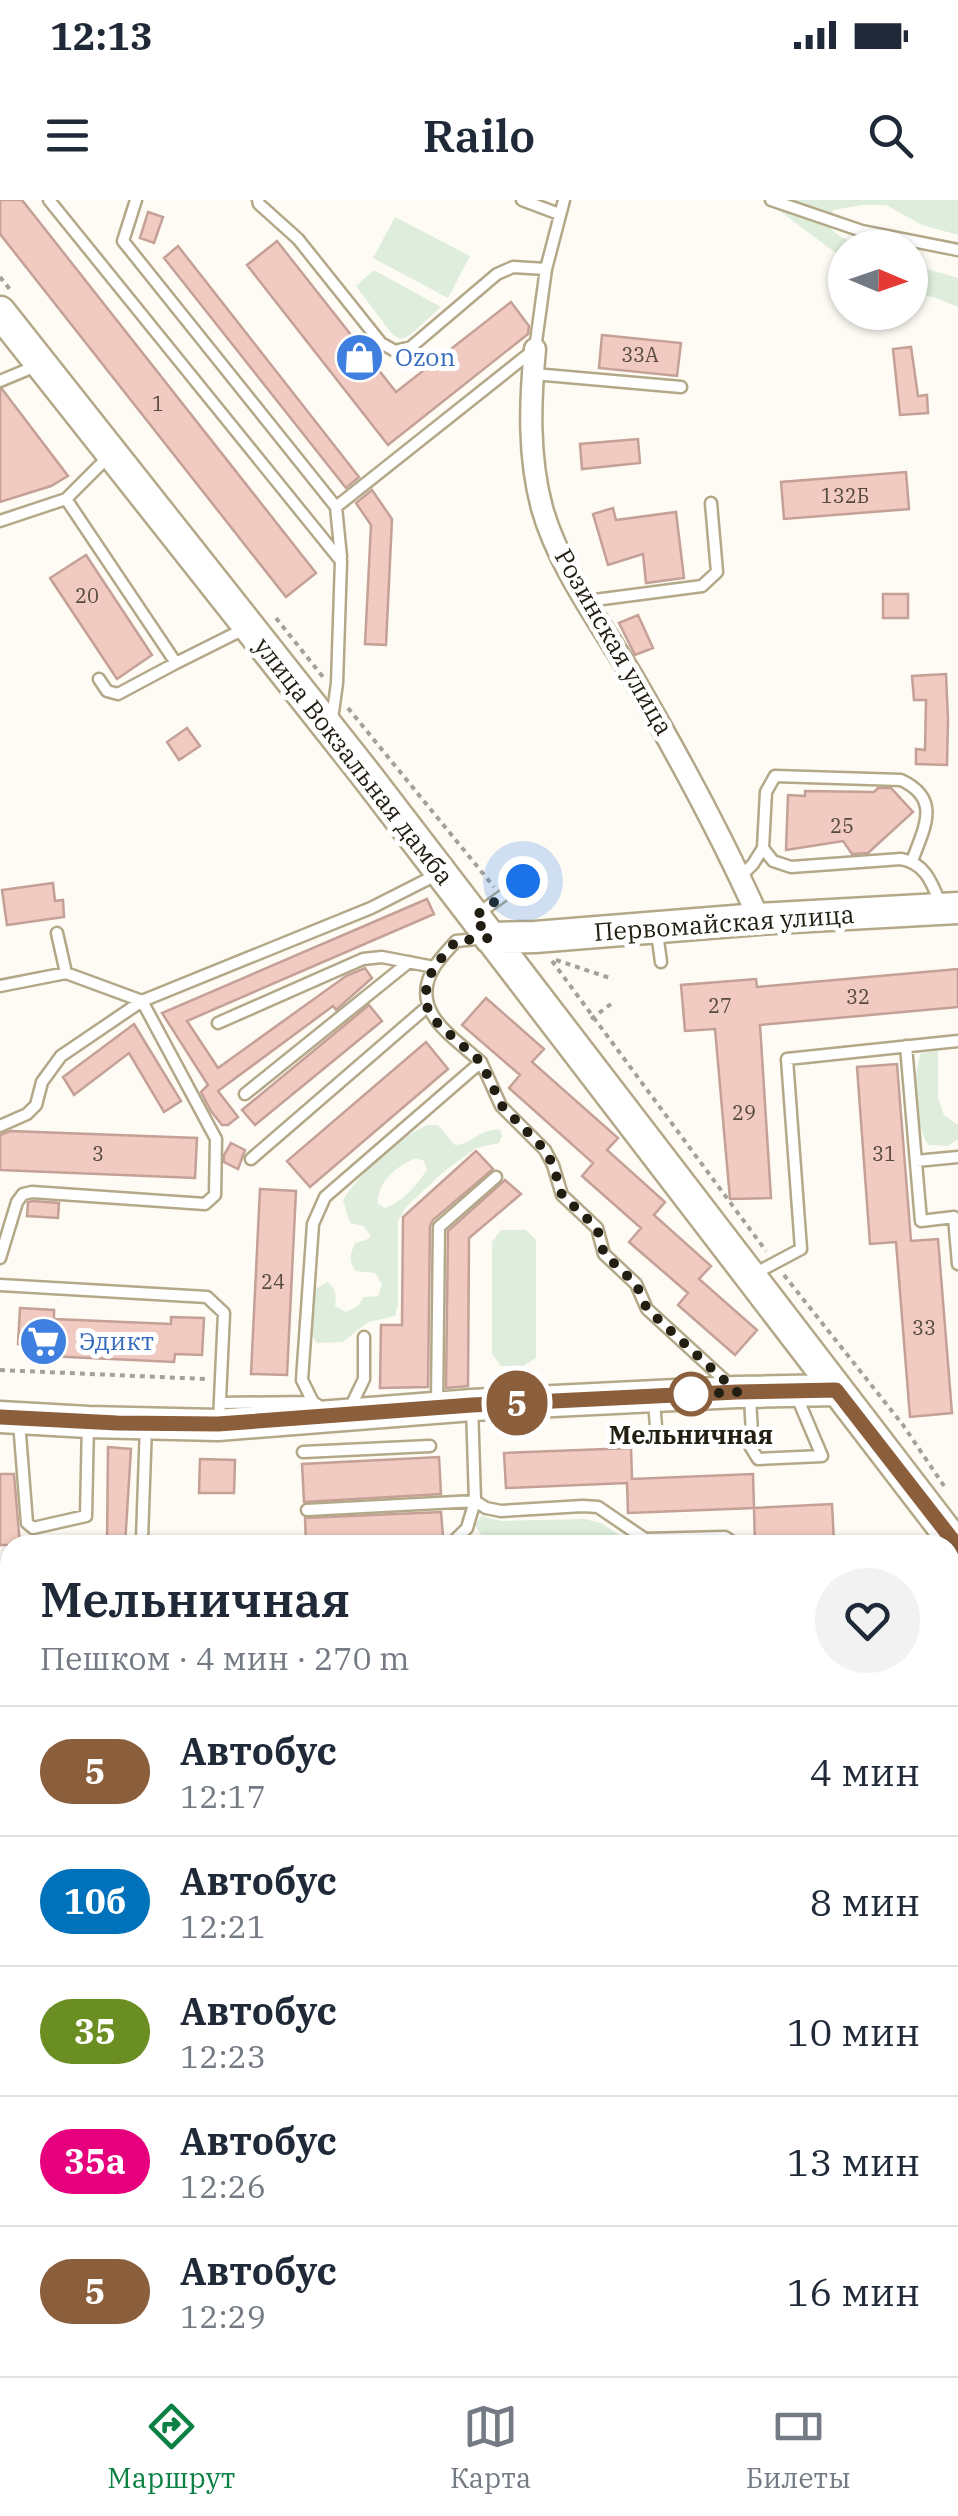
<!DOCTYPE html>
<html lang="ru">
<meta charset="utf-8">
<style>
body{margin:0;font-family:"IBM Plex Serif",serif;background:#f2f2f3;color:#1f2937;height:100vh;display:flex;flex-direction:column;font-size:38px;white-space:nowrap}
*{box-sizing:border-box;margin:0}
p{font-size:32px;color:#747a83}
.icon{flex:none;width:55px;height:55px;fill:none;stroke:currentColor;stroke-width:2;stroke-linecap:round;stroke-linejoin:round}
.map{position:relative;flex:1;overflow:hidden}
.details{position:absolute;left:0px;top:1335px;width:960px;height:842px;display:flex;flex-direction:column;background:#fff;border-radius:30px 30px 0 0;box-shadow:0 2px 8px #0004}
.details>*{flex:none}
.badge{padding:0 20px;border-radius:32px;font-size:35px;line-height:65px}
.needle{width:65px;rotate:92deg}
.buttons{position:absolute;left:828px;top:30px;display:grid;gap:20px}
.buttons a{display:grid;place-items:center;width:100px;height:100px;border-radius:50%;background:#fff;box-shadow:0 2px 8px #0004;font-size:50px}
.you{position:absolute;width:50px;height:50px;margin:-25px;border:8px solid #fff;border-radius:50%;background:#1a73e8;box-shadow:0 0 0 15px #1a73e833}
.map>.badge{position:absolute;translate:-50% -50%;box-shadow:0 0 0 5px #fff}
.round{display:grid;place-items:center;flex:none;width:105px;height:105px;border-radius:52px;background:#f2f2f3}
.head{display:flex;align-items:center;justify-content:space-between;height:170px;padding:0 40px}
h1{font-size:48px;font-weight:600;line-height:75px}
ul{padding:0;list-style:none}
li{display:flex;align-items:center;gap:30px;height:130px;padding:0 40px;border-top:2px solid #e0e1e3}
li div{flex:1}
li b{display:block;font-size:38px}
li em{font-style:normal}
li .badge{min-width:110px;font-weight:700;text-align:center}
.status{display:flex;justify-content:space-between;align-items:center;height:70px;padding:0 50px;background:#fff;direction:ltr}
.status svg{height:28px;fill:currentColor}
header{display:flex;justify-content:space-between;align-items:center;height:130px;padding:0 40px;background:#fff;font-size:45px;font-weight:600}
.tab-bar{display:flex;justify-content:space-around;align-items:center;height:140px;border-top:2px solid #e0e1e3;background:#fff;font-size:28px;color:#747a83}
.tab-bar a{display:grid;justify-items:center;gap:5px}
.tab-bar .active{color:#0b8043}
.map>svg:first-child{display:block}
.green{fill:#dfeedc;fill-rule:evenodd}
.building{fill:#f1cbc1;stroke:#c4a096;stroke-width:2.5}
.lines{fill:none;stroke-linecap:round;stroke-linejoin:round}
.lane-casing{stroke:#b3a888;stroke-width:15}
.street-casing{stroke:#b3a888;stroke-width:25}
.secondary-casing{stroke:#b3a888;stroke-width:35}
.path{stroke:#a4a198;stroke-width:4;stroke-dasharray:5 5;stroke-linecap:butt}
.lane{stroke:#fff;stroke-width:10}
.street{stroke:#fff;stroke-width:20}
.secondary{stroke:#fff;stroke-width:30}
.rail{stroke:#5a574c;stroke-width:5;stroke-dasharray:12 12;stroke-linecap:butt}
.line-casing{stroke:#fff;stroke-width:22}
.line{stroke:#8b5e3c;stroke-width:15}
.walk{stroke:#221e12;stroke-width:10;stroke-dasharray:0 18}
.stop-dot{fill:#fff;stroke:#8b5e3c;stroke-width:5}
.labels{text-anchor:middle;stroke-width:10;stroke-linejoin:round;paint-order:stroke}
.number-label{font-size:20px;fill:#56493e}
.shop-label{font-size:25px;fill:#366cbe;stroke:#fff;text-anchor:start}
.street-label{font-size:25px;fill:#221e12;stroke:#fff}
.stop-label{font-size:25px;font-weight:bold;fill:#221e12;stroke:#fff}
</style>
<div class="status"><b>12:13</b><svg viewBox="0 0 49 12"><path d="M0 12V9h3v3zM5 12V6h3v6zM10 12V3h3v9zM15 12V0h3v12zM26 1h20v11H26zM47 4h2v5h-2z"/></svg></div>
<header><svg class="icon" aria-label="menu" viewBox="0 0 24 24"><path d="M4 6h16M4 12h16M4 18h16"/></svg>Railo<svg class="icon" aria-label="search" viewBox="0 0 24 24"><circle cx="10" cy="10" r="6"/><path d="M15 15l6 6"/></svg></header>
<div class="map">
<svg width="958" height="2176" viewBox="0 0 958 2176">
<rect width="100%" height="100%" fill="#fdfbf4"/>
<path class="green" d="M765,0h193v35l-36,-10 -36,-20h-23l-30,5 -2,19 10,8 24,10 -20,1v12z
M395,17l75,39 -22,42 -75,-40z
M910,64l48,14v29l-22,-9 -26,-6z
M374,70l67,37 -32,29 -9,3 -8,-5 -36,-48z
M938,851v47l6,17 14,10v14l-10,7 -20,-1c-14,-24 -16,-66 -7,-92z
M427,925h11l17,20c17,0 24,-17 45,-15l2,6 -3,7 -23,5 -34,25 -36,34 -8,14v83l-3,12 -27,6 -25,20 -26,1 -5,-7 2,-46 13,-8c10,7 9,13 8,24l11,6 12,-6 6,-9 14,-1 4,-12 -7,-11 -19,-2c-8,-10 -6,-16 -1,-28l11,-3 5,-4 -8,-10 -13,-3 -7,-23c19,-30 52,-60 84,-75zM416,958l8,3 3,9c-12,16 -22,31 -42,38l-7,-4c-1,-23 19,-38 38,-46z
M501,1030h25l10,10v118l-13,8h-22l-9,-12v-112z
M481,1316l20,5 83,-2 17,4 34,22h-147l-13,-20z"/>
<path class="building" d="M0,0h22l294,373 -30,24 -286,-363z
M148,12l15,5 -9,26 -14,-5z
M277,41l119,151 115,-90 18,24 -1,8 -140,111 -141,-180z
M178,46l181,231 -13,11 -182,-230z
M602,135l79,8 -4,33 -78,-8z
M911,147l7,49 9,-1 1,18 -28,2 -7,-66z
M2,189l66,87 -17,10 -51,16v-112z
M638,239l2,24 -58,6 -2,-25z
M906,272l3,37 -125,10 -3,-37z
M372,290l20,29 -6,126 -21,-1 6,-119 -15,-22z
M613,308l3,12 60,-8 8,66 -38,5 -3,-29 -35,11 -15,-51z
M86,355l66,100 -35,24 -67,-101z
M883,394h25v24h-25z
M638,415l15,33 -18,7 -16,-32z
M946,474l2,46 -1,45 -31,-1v-15l9,1 1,-50h-12l-2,-24z
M187,528l13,18 -21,14 -12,-18z
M878,588h13l22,24 -45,41 -16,1 -9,-13 -57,9 2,-55 17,1v-5l69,1z
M53,683l2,18 8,-1 1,17 -57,8 -5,-35z
M427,699l7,15 -247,107 31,47 128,-92 19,-8 7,10 -36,32 -3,-4 -115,85 20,26 -10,8h-6l-11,-14 -10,-19 7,-7 -46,-72z
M958,769v38l-198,18 11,173 -41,1 -15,-170 -30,2 -4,-46 75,-6 1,8z
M486,798l58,51 -12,13 86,76 -11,12 58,52 -11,13 57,51 -12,13 58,51 -22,25 -57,-50 10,-12 -59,-51 12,-14 -59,-52 11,-13 -84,-75 11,-13 -58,-50z
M369,805l13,16 -127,104 -13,-15z
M134,824l47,77 -17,11 -35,-59 -55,42 -11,-18z
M426,842l22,27 -138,118 -23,-26z
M897,864l14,177 27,-2 14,174 -42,4 -14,-175 -26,2 -13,-177z
M10,931l187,7 -2,40 -195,-8v-35z
M231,943l14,7 -7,19 -14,-7v-7z
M476,951l17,18 -60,51 -3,6 -2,161 -48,1 1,-63h21l1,-108z
M505,980l16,14 -52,44 -1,148 -22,2 2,-157z
M260,989l36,2 -9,184 -36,-1z
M33,1001l26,2 -1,15 -31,-2 1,-14z
M20,1108l34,2v9l117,5v-7l33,1 -2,37 -27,-1 -1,8 -127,-6v-11l-29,-1z
M108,1247l23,2 -6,96h-18z
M631,1248l1,31 121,-5 1,34 -126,5 -1,-30 -121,5 -2,-35z
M439,1257l2,37 -137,8 -2,-38z
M200,1259l35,1 -1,33h-35z
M0,1274h14l6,71h-20z
M832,1304l2,38 -79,3 -1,-37z
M441,1312l2,24 -137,7 -1,-25z"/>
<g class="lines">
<defs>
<path id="lane" d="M49,0l292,361 -4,122 -5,36
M136,0l-13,41 213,266 5,50
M258,0l1,4 39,35 83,104 14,8 16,-4 86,-73 16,-7 33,2
M522,0l37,14
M771,0l91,31 96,19
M534,174l147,13
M0,181l36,-15
M66,299l110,164 68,-34
M336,307l199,-158 11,-80 18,-69
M0,321l66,-22 42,-42
M587,401l115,-15 15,-14 -6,-69
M99,479l8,12 11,3 58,-31
M763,648l10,13 18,6 110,-8c24,4 31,24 39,44
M740,677l13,-13 10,-16 3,-56 9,-16 126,4c41,19 23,48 11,81
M479,713l44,-32
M57,733l9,40
M657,733l4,29
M0,786l66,-13 76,28 229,-93 65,-33
M218,823l145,-64 19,-2 52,10
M906,846l15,175 33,-4 4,47
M481,862c-29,-26 -74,-52 -46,-96 6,-9 14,-17 21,-25l31,-3
M245,894l164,-132
M0,926l27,-12 9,-9 6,-23 19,-26 81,-55 74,138 -1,56 -10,9 -173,-12 -9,2 -6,8 -17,56
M251,959l176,-152
M916,961l42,-4
M754,1074l47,-25 -14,-190 171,-18
M0,1085l207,12 17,16 -5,108
M437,1202l2,-175 57,-50
M654,1202l3,37 95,-6 -2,-35
M220,1203l93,-1
M472,1206l3,95 11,7 15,3 82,-5 15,1 47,32 80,-2 12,8
M350,1208l14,-29v-42
M324,1209l-11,-7 -11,-22 11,-156 12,-27 156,-135 20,44 44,44 8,15 9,30 35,33 7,26 32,30 11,25 84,77
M19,1222l8,101 6,5 53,-12 2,-93
M146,1225l-4,114 12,6
M742,1233l16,26 64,-3 -25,-59
M303,1252l127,-6
M307,1310l168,-9 -8,27 -17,17
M0,1424l10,-1
M0,1481l10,-1
M950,1508h8
M950,1881l8,-1
M950,1956l8,-2
M0,1978l10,-14
M0,2026l10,8
M950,2101l8,-1
M0,2106l10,-10
M832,2168l1,8
M393,2176l3,-8"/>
<path id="street" d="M535,149c-5,53 -7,107 7,159 16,58 59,116 90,168 46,79 89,158 127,243"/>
<path id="secondary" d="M0,112l363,459 595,776
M490,738l45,-1 224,-18 199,-11
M0,1217l88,5 130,3 254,-20 265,-13 99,-2
M950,1544l8,-1
M0,1680l10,-1"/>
</defs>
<use href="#lane" class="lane-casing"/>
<use href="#street" class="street-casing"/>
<use href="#secondary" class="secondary-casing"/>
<path class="path" d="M0,77l12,15
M276,418l47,59
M348,508l146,179
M556,760l57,19
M552,761l214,290
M591,819l24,-18
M784,1075l119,150 41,61
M0,1170l205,9"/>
<use href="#lane" class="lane"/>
<use href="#street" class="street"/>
<use href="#secondary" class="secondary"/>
<path class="rail" d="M66,2176l29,-8"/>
</g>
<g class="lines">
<defs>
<path id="line" d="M0,1217l117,6 101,1 254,-19 265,-13 99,-2 122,157"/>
</defs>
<use href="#line" class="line-casing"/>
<use href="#line" class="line"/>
<path class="walk" d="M523,681l-49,36 16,21 -34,3 -22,26 -8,18 1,22 11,17 43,38 21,44 43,44 8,15 9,30 35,33 7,26 32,30 11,25 90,83 -55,3 9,-1"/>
</g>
<defs>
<symbol id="shop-disc" viewBox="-11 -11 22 22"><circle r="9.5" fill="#3f7fe0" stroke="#fff"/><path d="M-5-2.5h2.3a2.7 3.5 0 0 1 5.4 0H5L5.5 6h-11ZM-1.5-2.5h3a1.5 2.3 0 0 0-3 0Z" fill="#fff"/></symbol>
<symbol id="supermarket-disc" viewBox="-11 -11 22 22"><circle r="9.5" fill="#3f7fe0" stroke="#fff"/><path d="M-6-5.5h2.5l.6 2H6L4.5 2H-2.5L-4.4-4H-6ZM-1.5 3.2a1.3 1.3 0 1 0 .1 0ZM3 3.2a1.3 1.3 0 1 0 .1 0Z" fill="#fff"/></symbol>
</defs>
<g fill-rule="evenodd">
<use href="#shop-disc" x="332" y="130" width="55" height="55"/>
<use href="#supermarket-disc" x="16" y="1114" width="55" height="55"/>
</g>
<circle class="stop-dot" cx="691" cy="1194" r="20"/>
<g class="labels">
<g class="number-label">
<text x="640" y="162">33А</text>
<text x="158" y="211">1</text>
<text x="845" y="303">132Б</text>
<text x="87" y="403">20</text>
<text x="842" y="633">25</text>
<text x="858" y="804">32</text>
<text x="720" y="813">27</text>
<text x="744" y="920">29</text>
<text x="98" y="961">3</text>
<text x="884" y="961">31</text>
<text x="273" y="1089">24</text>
<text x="924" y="1135">33</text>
</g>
<g class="shop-label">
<text x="395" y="166">Ozon</text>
<text x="79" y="1150">Эдикт</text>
</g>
<g class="street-label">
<text transform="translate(614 442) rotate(60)" y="9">Розинская улица</text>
<text transform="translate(354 561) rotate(52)" y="9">улица Вокзальная дамба</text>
<text transform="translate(724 723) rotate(-4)" y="9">Первомайская улица</text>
</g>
<g class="stop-label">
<text x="691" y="1244">Мельничная</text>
</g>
</g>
</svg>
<div class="buttons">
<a><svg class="needle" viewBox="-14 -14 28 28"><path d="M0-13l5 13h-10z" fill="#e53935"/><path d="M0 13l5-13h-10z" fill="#747a83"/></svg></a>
</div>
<div class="you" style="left:523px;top:681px"></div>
<b class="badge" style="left:517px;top:1203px;background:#8b5e3c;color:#fff">5</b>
<section class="details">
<div class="head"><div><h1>Мельничная</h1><p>Пешком · 4 мин · 270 m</p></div><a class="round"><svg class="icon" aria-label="heart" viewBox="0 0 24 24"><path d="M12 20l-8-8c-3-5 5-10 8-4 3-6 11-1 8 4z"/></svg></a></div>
<ul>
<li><span class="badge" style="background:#8b5e3c;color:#fff">5</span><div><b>Автобус</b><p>12:17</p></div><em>4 мин</em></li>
<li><span class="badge" style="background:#0072bc;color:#fff">10б</span><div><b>Автобус</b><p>12:21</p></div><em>8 мин</em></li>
<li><span class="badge" style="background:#6b8e23;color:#fff">35</span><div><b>Автобус</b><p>12:23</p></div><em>10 мин</em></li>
<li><span class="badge" style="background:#e6007e;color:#fff">35а</span><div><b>Автобус</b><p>12:26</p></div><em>13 мин</em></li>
<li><span class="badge" style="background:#8b5e3c;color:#fff">5</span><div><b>Автобус</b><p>12:29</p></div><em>16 мин</em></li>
</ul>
</section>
</div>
<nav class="tab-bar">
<a class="active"><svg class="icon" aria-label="directions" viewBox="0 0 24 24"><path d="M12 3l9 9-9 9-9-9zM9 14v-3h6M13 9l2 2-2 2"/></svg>Маршрут</a>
<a><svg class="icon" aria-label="map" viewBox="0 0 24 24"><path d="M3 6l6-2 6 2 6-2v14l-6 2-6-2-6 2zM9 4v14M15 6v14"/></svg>Карта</a>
<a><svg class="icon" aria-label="tickets" viewBox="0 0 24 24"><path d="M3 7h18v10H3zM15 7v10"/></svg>Билеты</a>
</nav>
